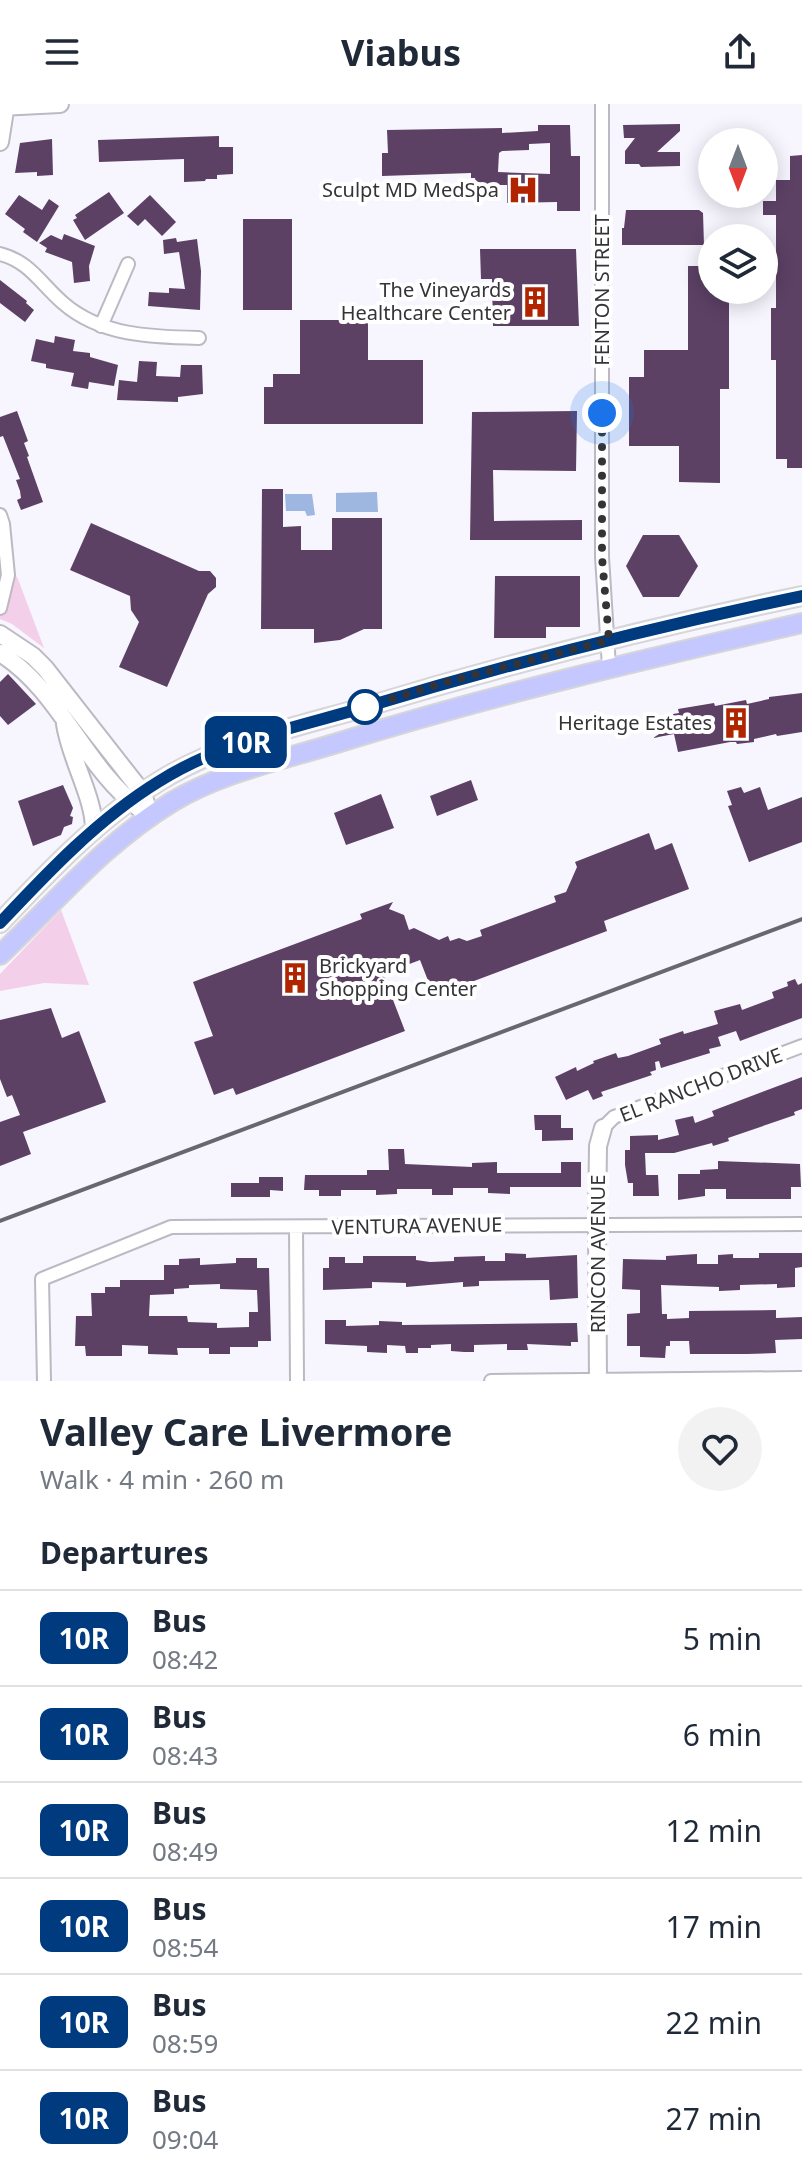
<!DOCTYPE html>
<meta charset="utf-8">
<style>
body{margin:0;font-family:"Noto Sans",sans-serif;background:#f2f2f3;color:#1f2937;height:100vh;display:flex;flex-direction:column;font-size:30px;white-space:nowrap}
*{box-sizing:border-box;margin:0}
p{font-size:26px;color:#747a83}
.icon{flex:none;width:44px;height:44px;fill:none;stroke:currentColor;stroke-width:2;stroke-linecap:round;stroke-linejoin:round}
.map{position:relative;height:1277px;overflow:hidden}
.drawer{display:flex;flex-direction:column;background:#fff;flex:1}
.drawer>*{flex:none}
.badge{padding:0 16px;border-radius:12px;font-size:28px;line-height:52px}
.needle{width:52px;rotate:180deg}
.buttons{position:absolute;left:698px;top:24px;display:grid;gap:16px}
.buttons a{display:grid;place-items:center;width:80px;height:80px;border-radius:50%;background:#fff;box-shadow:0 4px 20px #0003;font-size:40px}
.you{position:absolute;width:40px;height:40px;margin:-20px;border:6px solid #fff;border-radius:50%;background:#1a73e8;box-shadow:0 0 0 12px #1a73e833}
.map>.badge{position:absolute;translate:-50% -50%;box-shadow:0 0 0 4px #fff}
h2{padding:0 40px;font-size:30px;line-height:72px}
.round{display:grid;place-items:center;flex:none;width:84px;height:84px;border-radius:42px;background:#f2f2f3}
.overview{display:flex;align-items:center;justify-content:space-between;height:136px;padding:0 40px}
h1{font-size:38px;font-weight:700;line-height:60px}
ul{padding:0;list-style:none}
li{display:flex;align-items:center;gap:24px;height:96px;padding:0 40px;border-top:2px solid #e0e1e3}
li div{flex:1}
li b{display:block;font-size:30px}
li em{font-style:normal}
li .badge{min-width:88px;font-weight:700;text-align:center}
header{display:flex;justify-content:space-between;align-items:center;height:104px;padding:0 40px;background:#fff;font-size:36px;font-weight:700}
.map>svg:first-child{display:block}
.green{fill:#f4cfe9}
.water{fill:#9eb7e1}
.building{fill:#5c4165;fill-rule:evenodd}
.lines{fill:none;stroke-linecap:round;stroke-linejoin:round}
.street-casing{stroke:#bcb9c3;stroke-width:16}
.secondary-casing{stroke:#bcb9c3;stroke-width:20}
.primary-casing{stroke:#d6d6d7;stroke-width:22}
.street{stroke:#fff;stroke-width:12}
.secondary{stroke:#fff;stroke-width:16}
.primary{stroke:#c4c8fe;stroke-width:18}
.rail{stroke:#69676d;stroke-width:4}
.line-casing{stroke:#fff;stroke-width:18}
.line{stroke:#003b80;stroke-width:12}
.walk{stroke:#343337;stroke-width:8;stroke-dasharray:0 14.4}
.stop-dot{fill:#fff;stroke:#003b80;stroke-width:4}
.labels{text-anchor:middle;stroke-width:8;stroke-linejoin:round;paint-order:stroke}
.poi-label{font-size:20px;fill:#343337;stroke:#fff;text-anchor:end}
.street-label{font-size:20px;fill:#343337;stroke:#fff}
</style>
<header><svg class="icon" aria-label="menu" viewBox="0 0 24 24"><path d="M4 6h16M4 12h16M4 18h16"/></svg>Viabus<svg class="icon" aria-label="share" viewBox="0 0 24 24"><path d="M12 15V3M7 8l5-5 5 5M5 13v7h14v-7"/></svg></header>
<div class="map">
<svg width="802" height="1277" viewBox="0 0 802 1277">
<rect width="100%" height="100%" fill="#f7f5fe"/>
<path class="green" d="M0,448l18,27 26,69 -32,-24 -12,-5z
M61,806l28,75 -45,-2 -44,8v-17z"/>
<path class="water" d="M377,388l1,20h-42v-19z
M285,390h27l3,21 -8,1 -2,-5h-19z"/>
<path class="building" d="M680,20v7l-23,21h23v14l-39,1 -2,-3h-14v-13l10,-13h-11l-1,-13z
M538,21h32l1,31h9v55h-23v-9l-50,1v-18h-31l-1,-7h-4v-5l-89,3v-23h6l-1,-23 115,-2v5l36,-2zM550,39v31l-52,-2 1,-19 3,-2 27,-1v-6z
M219,32v11h14v27l-16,1v4h-11l-1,2 -21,1v-23l-85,3 -1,-22z
M52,35l1,36 -16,1v-4l-22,1 5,-30z
M802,51v313h-15v-9h-11v-99h-5v-52h5v-93h-13v-14h13v-21h14v-24z
M109,88l15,21 -39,27 -12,-20 4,-2 -2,-3z
M19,91l23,15 7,-11 10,7 -22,36 -14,-10 2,-3 -20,-15z
M150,91l26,27 -14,14 -17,-17 -7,7 -11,-10z
M626,106h73l4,3 1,32h-82v-17h2z
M243,115h49v91h-49z
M64,130l31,12 -6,20 1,15 -16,2 -2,-21 -27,-10 2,-4 -8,-5 12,-8 11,5z
M176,134l1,4 20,-3 4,32 -1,39 -52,-4 1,-14 20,1v-5l16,1 -6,-37 -15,2 -1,-14z
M480,145h96l3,77h-86l-1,-47h-11z
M688,162h24v24h17v99h-9v94l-41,-1v-36h-50v-69h15v-27h44z
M0,176l27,21 -1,2 8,7 -9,12 -25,-19z
M351,212h17v44h55v64h-159v-37h9v-13h27v-54h51z
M55,232l20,4 -2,11 17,2v4l28,8 -4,21 -25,-4 -1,7 -17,-3 3,-13 -28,-5v-4l-15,-3 5,-22 18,4z
M139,257l18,1 -1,14 24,1 1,-12h21l1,29 -25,3v5l-61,-2 2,-20 18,2z
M17,307l11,30 -4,2 5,13 -2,1 16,45 -22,8 -4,-10 4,-2 -1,-7 -4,-11 4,-1 -17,-43 -3,1v-20z
M577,307l-1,60 -83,-1 1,51 88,-1v20h-112l2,-128z
M262,385h21v38l18,-1v24h31v-32h50v111h-18l-24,11 -26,3v-14h-53z
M91,419l108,48h11l6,7v9l-8,7 -41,93 -48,-20 20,-45 -8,-12 -1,-14 -60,-26z
M643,431h36l19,31 -19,31h-36l-17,-31z
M495,472h85v51h-34v11h-52z
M8,570l28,30 -28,21 -8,-9v-34z
M802,589v39l-25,4 -1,-2 -22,5v3l-17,2 -1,-2h-6l-52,10 -4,-18 -21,4 17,-11 -1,-8 5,-1 -1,-4 6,-1 -1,-4 36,-6 1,3 31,-6 1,4 22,-5v-2z
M471,676l7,20 -41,16 -7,-20z
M63,681l10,23 -3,8 3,1 -1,7 -8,3 -3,8 -28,11 -15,-45z
M741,683l3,6 16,-6 8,23 34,-13v45l-53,20 -21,-56 4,-1 -5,-14z
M381,690l13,34 -48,17 -12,-32z
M649,729l6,17 17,-7 17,46 -85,32 3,10 -173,65 -14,-36 -37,14 22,57 -169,64 -3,-7 -19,7 -20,-53 19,-6 -20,-54 169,-63 -2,-5 33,-12 -4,7 15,6 5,15 5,-2 25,12 9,-4 2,5 9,-3 8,3 15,-5 -2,-6 76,-28 -2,-6 12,-4 11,-25 -2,-5z
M795,875l3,6 4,-2v35l-62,23 -4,-10 -18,6 3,9 -12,3 1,4 -49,15 -2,-7 -4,1 1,8 -6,2 2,3 -51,17 2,4 -10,4 -5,-10 -22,10 -11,-23 21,-10 1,4 17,-8 -1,-2 23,-8 2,5 10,-2 33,-12 -2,-5 24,-8 1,3 34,-10 -4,-13 26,-7 2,6 32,-12 -2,-6 16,-6 -1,-4z
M51,904l11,30 17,-7 27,71 -83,30 8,22 -31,12v-44l20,-7 -8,-20 -5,2 -7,-18v-59z
M802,973v32l-8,3 1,3 -67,23 1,3 -16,5 -1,-3 -38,10h-29l1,22h12l1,21h-26v-13h-5l-3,-18v-15h5v-14l28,-1v5l21,-5 -4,-15 18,-4 2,7 19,-7 -2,-5z
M534,1011h27v13h12v12l-31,1v-11h-7z
M388,1045h16l1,15 67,3v-4l25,-1v11h64v-11h20v25h-71v7l-22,-1v-5h-35v7h-21v-6h-35v5l-21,1v-5h-35v6h-22v-6h-15l1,-15h62v-5h22z
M718,1057l82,3 1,23h-10v12h-65v-10h-21v7l-27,4v-26h22v-4l18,-1z
M259,1073h24v14l-13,-1v7h-39v-14h28z
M505,1149l21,1v4l51,-3 1,43 -28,2 -1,-20 -70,1v5l-16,1v-5l-57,5v-4l-34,-1v6l-49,2v-22h6v-11h16v6h18v-7h53v4l14,2 24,-1v-4l31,-1v5h20z
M759,1149h43v14l-7,1v19l-18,1v-4l-37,1v5l-21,1v-4l-58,-2 1,29h5v5l22,-1v-7l87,-1v8l26,-1v22l-27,1 1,13 -29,1h-57l-1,-13h-19v5h-4l-1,12 -25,-1v-11h-13v-32l13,-1v-23l-18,-1 1,-30 43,1v-4l31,-2v10h21v-9l15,-1v4h26z
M200,1154v7l36,-2v-5h21v10h12l2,73h-13v6h-28v7h-21v-6h-32l1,7 -30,-1v-8l-26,-1v11h-36l-1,-10h-10l1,-30h16l-1,-23h14v-6h15v-7h44v-15h15v-6zM220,1180v5l37,1 1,22h-9v15l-32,1v-5l-29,-1 -1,-6h-38l1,-21 24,-1v-5l15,-1v-3z
M325,1216h21v6l33,-1v-4l23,1v3l175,-2 1,19h-7v4l-44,-2 1,6h-21v-6l-33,1v7h-10l-13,-1v-7l-20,1v3h-13v5h-12l-1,-7 -18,-1v8l-20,-1v-6l-42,-2z"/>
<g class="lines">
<defs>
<path id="street" d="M602,0v453l7,110
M0,150c29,7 41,30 63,49 38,33 88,34 136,35
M101,222l27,-62
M0,411l3,9 5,51 -8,33
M603,1024l11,-11 188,-71
M296,1123l1,154
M44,1277l-2,-102 129,-52 631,-3
M491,1277l311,-3"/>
<path id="secondary" d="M0,3l60,-3
M0,38l6,-38
M0,530l33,22 12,12 97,124 9,25
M0,549c60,37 83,113 140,156
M65,620c5,35 30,75 29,107
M598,1277l-1,-157 1,-78 5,-18"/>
<path id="primary" d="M0,819c48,-51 98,-104 158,-141 62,-39 135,-54 204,-74 145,-44 292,-81 440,-112
M0,851c57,-54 103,-111 172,-153 50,-30 110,-42 165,-59 154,-48 309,-84 465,-120"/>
</defs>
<use href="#street" class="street-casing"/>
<use href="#secondary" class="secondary-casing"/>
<use href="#primary" class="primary-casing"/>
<use href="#street" class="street"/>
<use href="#secondary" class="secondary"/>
<use href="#primary" class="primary"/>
<path class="rail" d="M0,1117l802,-302"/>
</g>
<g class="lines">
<defs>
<path id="line" d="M0,819c48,-51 98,-104 158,-141 61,-39 135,-54 204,-74 145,-44 292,-81 440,-112"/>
</defs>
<use href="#line" class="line-casing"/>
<use href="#line" class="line"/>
<path class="walk" d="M365,603l74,-23 170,-44 -7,-83v-144"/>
</g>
<defs>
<symbol id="hospital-bare" viewBox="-9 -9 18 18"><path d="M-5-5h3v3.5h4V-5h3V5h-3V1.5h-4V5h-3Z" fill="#b02400" stroke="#fff" stroke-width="2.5" paint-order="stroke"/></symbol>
<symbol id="building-bare" viewBox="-9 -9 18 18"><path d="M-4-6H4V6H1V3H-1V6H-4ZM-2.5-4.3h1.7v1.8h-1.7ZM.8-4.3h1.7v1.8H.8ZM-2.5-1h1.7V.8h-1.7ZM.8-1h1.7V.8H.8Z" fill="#b02400" stroke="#fff" stroke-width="2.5" paint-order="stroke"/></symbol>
</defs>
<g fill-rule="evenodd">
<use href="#hospital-bare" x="501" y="64" width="44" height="44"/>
<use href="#building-bare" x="513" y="176" width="44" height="44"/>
<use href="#building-bare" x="714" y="597" width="44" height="44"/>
<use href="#building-bare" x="273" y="852" width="44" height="44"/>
</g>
<circle class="stop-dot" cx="365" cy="603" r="16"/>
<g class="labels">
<g class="poi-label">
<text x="499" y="93">Sculpt MD MedSpa</text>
<text x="511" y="193">The Vineyards<tspan x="511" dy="23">Healthcare Center</tspan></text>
<text x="712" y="626">Heritage Estates</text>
<text x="319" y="869" text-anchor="start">Brickyard<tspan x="319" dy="23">Shopping Center</tspan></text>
</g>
<g class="street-label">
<text transform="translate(602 186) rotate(-90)" y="7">FENTON STREET</text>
<text transform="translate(701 981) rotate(-21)" y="7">EL RANCHO DRIVE</text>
<text transform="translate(417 1122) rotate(-1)" y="7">VENTURA AVENUE</text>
<text transform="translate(598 1150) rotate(-90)" y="7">RINCON AVENUE</text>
</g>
</g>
</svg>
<div class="buttons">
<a><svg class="needle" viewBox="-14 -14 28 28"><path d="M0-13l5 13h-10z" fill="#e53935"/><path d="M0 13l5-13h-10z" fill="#747a83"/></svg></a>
<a><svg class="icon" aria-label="layers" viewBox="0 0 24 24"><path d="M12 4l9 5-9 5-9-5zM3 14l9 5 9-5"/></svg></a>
</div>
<div class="you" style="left:602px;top:309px"></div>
<b class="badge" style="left:246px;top:638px;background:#003b80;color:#fff">10R</b>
</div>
<section class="drawer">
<div class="overview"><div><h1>Valley Care Livermore</h1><p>Walk · 4 min · 260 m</p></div><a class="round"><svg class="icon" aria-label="heart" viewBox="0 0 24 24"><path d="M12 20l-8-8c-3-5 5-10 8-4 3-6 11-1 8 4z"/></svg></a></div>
<h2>Departures</h2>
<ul>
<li><span class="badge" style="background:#003b80;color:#fff">10R</span><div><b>Bus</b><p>08:42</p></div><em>5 min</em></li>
<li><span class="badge" style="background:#003b80;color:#fff">10R</span><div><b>Bus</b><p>08:43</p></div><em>6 min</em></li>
<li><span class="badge" style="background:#003b80;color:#fff">10R</span><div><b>Bus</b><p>08:49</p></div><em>12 min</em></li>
<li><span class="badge" style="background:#003b80;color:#fff">10R</span><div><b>Bus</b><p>08:54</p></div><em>17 min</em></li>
<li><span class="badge" style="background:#003b80;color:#fff">10R</span><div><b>Bus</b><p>08:59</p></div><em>22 min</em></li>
<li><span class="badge" style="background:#003b80;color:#fff">10R</span><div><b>Bus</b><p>09:04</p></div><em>27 min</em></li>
</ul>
</section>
